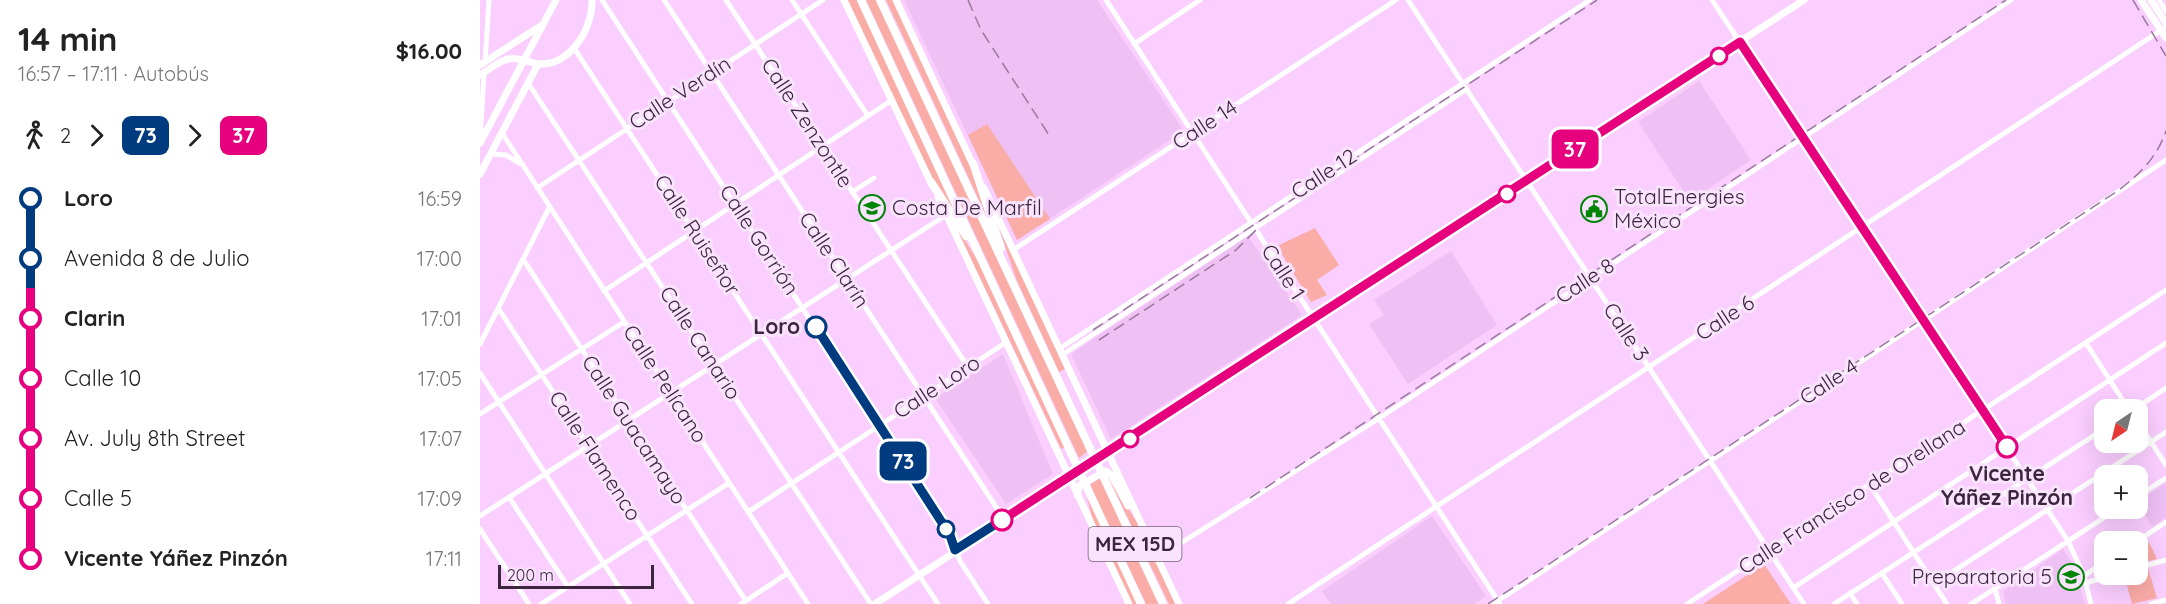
<!DOCTYPE html>
<html lang="es">
<meta charset="utf-8">
<style>
body{margin:0;font-family:Quicksand,sans-serif;background:#f2f2f2;color:#222;height:100vh;display:flex;flex-direction:column;font-size:22px;white-space:nowrap}
*{box-sizing:border-box;margin:0}
p{font-size:20px;color:#767676}
.icon{flex:none;width:33px;height:33px;fill:none;stroke:currentColor;stroke-width:2;stroke-linecap:round;stroke-linejoin:round}
.map{position:relative;flex:1;overflow:hidden}
.side{display:flex;flex-direction:column;background:#fff;width:480px}
.side>*{flex:none}
.badge{padding:0 12px;border-radius:9px;font-size:21px;line-height:39px}
.needle{width:39px;rotate:215deg}
.controls{position:absolute;left:1614px;top:399px;display:grid;gap:12px}
.controls a{display:grid;place-items:center;width:54px;height:54px;border-radius:12px;background:#fff;box-shadow:0 6px 24px #0002;font-size:30px}
.scale{position:absolute;left:18px;bottom:15px;width:156px;box-sizing:border-box;padding-left:6px;border:3px solid #3b263e;border-top:0;font-size:16px;line-height:21px;white-space:nowrap;color:#3b263e;-webkit-text-stroke:4px #fae4fd;paint-order:stroke}
.map>.badge{position:absolute;translate:-50% -50%;box-shadow:0 0 0 3px #fff}
.legs{display:flex;align-items:center;gap:9px;height:66px;padding:0 18px;font-size:20px}
.legs p{margin-inline-start:auto}
.overview{display:flex;align-items:center;justify-content:space-between;height:102px;padding:0 18px}
h1{font-size:33px;font-weight:700;line-height:45px}
ul{padding:0 18px;list-style:none}
li{display:flex;align-items:center;gap:21px;height:60px;font-size:22px}
li i{display:grid;place-items:center;width:9px;height:100%;margin:0 8px;background:currentColor}
li i::after{content:'';width:15px;height:15px;margin:-8px;border:4px solid;border-radius:50%;background:#fff}
li p{margin-inline-start:auto}
li:first-child i{background:linear-gradient(#0000 50%,currentColor 0)}
li:last-child i{background:linear-gradient(currentColor 50%,#0000 0)}
main{display:flex;flex:1;min-height:0}
.map>svg:first-child{display:block}
.built{fill:#eec0f4}
.green{fill:#faaca7}
.lines{fill:none;stroke-linecap:round;stroke-linejoin:round}
.minor{stroke:#fff;stroke-width:5}
.major{stroke:#fff;stroke-width:7}
.highway{stroke:#fff;stroke-width:8}
.rail{stroke:#99799d;stroke-width:1.5;stroke-dasharray:12 6;stroke-linecap:butt}
.line-1-casing{stroke:#fff;stroke-width:14}
.line-2-casing{stroke:#fff;stroke-width:14}
.line-1{stroke:#003b80;stroke-width:9}
.line-2{stroke:#e6007e;stroke-width:9}
.stop-2-dot{fill:#fff;stroke:#e6007e;stroke-width:3}
.stop-1-dot{fill:#fff;stroke:#003b80;stroke-width:3}
.labels{text-anchor:middle;stroke-width:6;stroke-linejoin:round;paint-order:stroke}
.shield{fill:#fae4fd;stroke:#745f77;stroke-width:1.5}
.shield-label{font-size:20px;font-weight:bold;fill:#3b263e}
.street-label{font-size:21px;fill:#3b263e;stroke:#fae4fd}
.poi-label{font-size:21px;fill:#3b263e;stroke:#fae4fd;text-anchor:start}
.stop-label{font-size:21px;font-weight:bold;fill:#3b263e;stroke:#fae4fd;text-anchor:end}
</style>
<main>
<section class="side">
<div class="overview"><div><h1>14 min</h1><p>16:57 – 17:11 · Autobús</p></div><b>$16.00</b></div>
<div class="legs"><svg class="icon" aria-label="walk" viewBox="0 0 24 24"><circle cx="13" cy="4" r="2"/><path d="M13 8l-2 6 4 7M11 14l-3 7M7 12l3-4h3l4 4"/></svg>2<svg class="icon" aria-label="forward" viewBox="0 0 24 24"><path d="M9 5l7 7-7 7"/></svg><b class="badge" style="background:#003b80;color:#fff">73</b><svg class="icon" aria-label="forward" viewBox="0 0 24 24"><path d="M9 5l7 7-7 7"/></svg><b class="badge" style="background:#e6007e;color:#fff">37</b></div>
<ul>
<li><i style="color:#003b80"></i><b>Loro</b><p>16:59</p></li>
<li><i style="color:#003b80"></i><span>Avenida 8 de Julio</span><p>17:00</p></li>
<li><i style="color:#e6007e"></i><b>Clarin</b><p>17:01</p></li>
<li><i style="color:#e6007e"></i><span>Calle 10</span><p>17:05</p></li>
<li><i style="color:#e6007e"></i><span>Av. July 8th Street</span><p>17:07</p></li>
<li><i style="color:#e6007e"></i><span>Calle 5</span><p>17:09</p></li>
<li><i style="color:#e6007e"></i><b>Vicente Yáñez Pinzón</b><p>17:11</p></li>
</ul>
</section>
<div class="map">
<svg width="1686" height="604" viewBox="0 0 1686 604">
<rect width="100%" height="100%" fill="#faceff"/>
<path class="built" d="M424,0h193l87,131 -167,109z
M1219,81l52,79 -61,41 -52,-79z
M768,236l54,79 -191,124 -40,-85z
M971,251l46,74 -89,59 -39,-60 15,-9 -10,-15z
M523,354l50,120 -47,30 -71,-106z
M1686,483v35l-14,9 -14,-25z
M952,516l54,80 -12,8h-143l-9,-13z
M1583,549l9,14 13,41h-79l-3,-13z"/>
<path class="green" d="M367,0h11l107,230 -31,-48z
M386,0h12l210,451 -9,7z
M406,0h8l78,168 19,58z
M507,124l63,95 -33,21 -49,-105z
M513,211l72,158 -6,3 -42,-91z
M473,221l28,45 84,181 -4,2z
M835,228l24,37 -22,15 10,15 -16,7 -34,-56z
M620,478l59,126h-13l-56,-119z
M630,481l31,47 35,76h-7z
M606,493l53,111h-8l-38,-83z
M1669,542l8,17 -19,5v-14z
M1284,564l27,40h-88z
M1668,568l9,30 -25,6 -8,-29 14,-1v-3z"/>
<g class="lines">
<path class="minor" d="M122,0l348,535 10,26 28,43
M184,0l340,519
M246,0l242,367
M312,0l76,116
M626,0l394,604
M928,0l396,604
M1232,0l356,541 16,35 7,28
M1679,0l7,11
M654,44l66,-44
M94,48l364,556
M5,62l4,-62
M48,83l343,521
M22,133l306,471
M0,141l4,-68
M10,154l16,1 13,8
M57,188l286,-188
M372,192l22,-14
M533,250l383,-250
M43,259l223,342
M124,291l288,-191
M18,308l194,296
M1606,343l43,67
M0,344l69,-136
M579,349l531,-349
M582,355l405,-266
M0,373l150,231
M1653,410l33,-22
M0,414l144,-92
M1658,422l28,43
M1390,485l77,119
M1658,496l28,-18
M29,497l59,90
M268,512l257,-169
M0,516l466,-301
M0,529l49,75
M1656,542l30,-20
M677,558l221,-139 633,-419
M1658,568l28,-8
M1402,573l20,31
M1604,576l20,-14
M1606,583l30,-9
M1454,584l232,-152
M1313,588l373,-245
M1515,589l4,15
M1370,593l7,11
M61,604l188,-121
M261,604l47,-31
M808,604l878,-577
M1013,604l673,-444
M1207,604l479,-314
M1354,604l270,-175
M1491,604l148,-96
M1671,604l15,-4"/>
<path class="major" d="M364,0l88,185
M416,0l78,167
M1661,0l25,38
M1671,0l15,23
M0,65l62,-40
M0,75c8,-5 19,-14 28,-16 11,-3 22,5 33,5 31,0 52,-37 51,-64
M0,143l76,-143
M0,174l58,-110
M504,188l195,416
M458,197l191,407
M597,495l3,-10 26,-14 6,5 16,30
M395,604l929,-604"/>
<path class="highway" d="M381,0l280,604
M400,0l283,604
M493,163l28,85
M451,182l35,54"/>
<path class="rail" d="M488,0l13,30 68,105
M1653,0l33,56
M613,330l504,-330
M619,340l137,-90 24,-24
M770,498l756,-498
M1008,604l631,-414c22,-17 38,-33 47,-59"/>
</g>
<g class="lines">
<defs>
<path id="line-1" d="M336,327l134,208 5,15 47,-30"/>
<path id="line-2" d="M522,520l738,-478 267,405"/>
</defs>
<use href="#line-1" class="line-1-casing"/>
<use href="#line-2" class="line-2-casing"/>
<use href="#line-1" class="line-1"/>
<use href="#line-2" class="line-2"/>
</g>
<defs>
<symbol id="school-ring" viewBox="-11 -11 22 22"><circle r="9.5" fill="#fae4fd" stroke="#008507" stroke-width="1.5"/><path d="M0-5L7-2L0 1L-7-2ZM-4 1L0 2.5L4 1V4Q0 6-4 4Z" fill="#008507"/></symbol>
<symbol id="civic-ring" viewBox="-11 -11 22 22"><circle r="9.5" fill="#fae4fd" stroke="#008507" stroke-width="1.5"/><path d="M-.6-6.5H3V-4.5H.6V-3L4-1V1h2V6H-6V1h2V-1L-.6-3ZM-1.2 2.5V6h2.4V2.5Z" fill="#008507"/></symbol>
<symbol id="university-ring" viewBox="-11 -11 22 22"><circle r="9.5" fill="#fae4fd" stroke="#008507" stroke-width="1.5"/><path d="M0-5L7-2L0 1L-7-2ZM-4 1L0 2.5L4 1V4Q0 6-4 4Z" fill="#008507"/></symbol>
</defs>
<g fill-rule="evenodd">
<use href="#school-ring" x="377" y="193" width="30" height="30"/>
<use href="#civic-ring" x="1099" y="194" width="30" height="30"/>
<use href="#university-ring" x="1576" y="562" width="30" height="30"/>
</g>
<g class="stop-2-dot">
<circle cx="1239" cy="56" r="8"/>
<circle cx="1027" cy="194" r="8"/>
<circle cx="650" cy="439" r="8"/>
<circle cx="1527" cy="447" r="10"/>
<circle cx="522" cy="520" r="10"/>
</g>
<g class="stop-1-dot">
<circle cx="336" cy="327" r="10"/>
<circle cx="466" cy="529" r="8"/>
</g>
<g class="labels">
<rect class="shield" x="608.5" y="527" width="93" height="34" rx="4.5"/>
<g class="shield-label">
<text x="655" y="551">MEX 15D</text>
</g>
<g class="street-label">
<text transform="translate(200 93) rotate(-33)" y="7">Calle Verdín</text>
<text transform="translate(327 123) rotate(57)" y="7">Calle Zenzontle</text>
<text transform="translate(725 125) rotate(-33)" y="7">Calle 14</text>
<text transform="translate(844 174) rotate(-33)" y="7">Calle 12</text>
<text transform="translate(217 235) rotate(57)" y="7">Calle Ruiseñor</text>
<text transform="translate(279 240) rotate(57)" y="7">Calle Gorrión</text>
<text transform="translate(354 260) rotate(57)" y="7">Calle Clarín</text>
<text transform="translate(803 272) rotate(57)" y="7">Calle 1</text>
<text transform="translate(1105 281) rotate(-33)" y="7">Calle 8</text>
<text transform="translate(1245 318) rotate(-33)" y="7">Calle 6</text>
<text transform="translate(1146 332) rotate(57)" y="7">Calle 3</text>
<text transform="translate(220 343) rotate(57)" y="7">Calle Canario</text>
<text transform="translate(1349 382) rotate(-33)" y="7">Calle 4</text>
<text transform="translate(185 384) rotate(57)" y="7">Calle Pelícano</text>
<text transform="translate(457 387) rotate(-33)" y="7">Calle Loro</text>
<text transform="translate(154 430) rotate(57)" y="7">Calle Guacamayo</text>
<text transform="translate(115 456) rotate(57)" y="7">Calle Flamenco</text>
<text transform="translate(1372 497) rotate(-33)" y="7">Calle Francisco de Orellana</text>
</g>
<g class="poi-label">
<text x="1134" y="204">TotalEnergies<tspan x="1134" dy="24">México</tspan></text>
<text x="412" y="215">Costa De Marfil</text>
<text x="1572" y="584" text-anchor="end">Preparatoria 5</text>
</g>
<g class="stop-label">
<text x="320" y="334">Loro</text>
<text x="1527" y="481" text-anchor="middle">Vicente<tspan x="1527" dy="24">Yáñez Pinzón</tspan></text>
</g>
</g>
</svg>
<div class="controls">
<a><svg class="needle" viewBox="-14 -14 28 28"><path d="M0-13l5 13h-10z" fill="#e53935"/><path d="M0 13l5-13h-10z" fill="#767676"/></svg></a>
<a>+</a>
<a>−</a>
</div>
<div class="scale">200 m</div>
<b class="badge" style="left:423px;top:461px;background:#003b80;color:#fff">73</b>
<b class="badge" style="left:1095px;top:149px;background:#e6007e;color:#fff">37</b>
</div>
</main>
